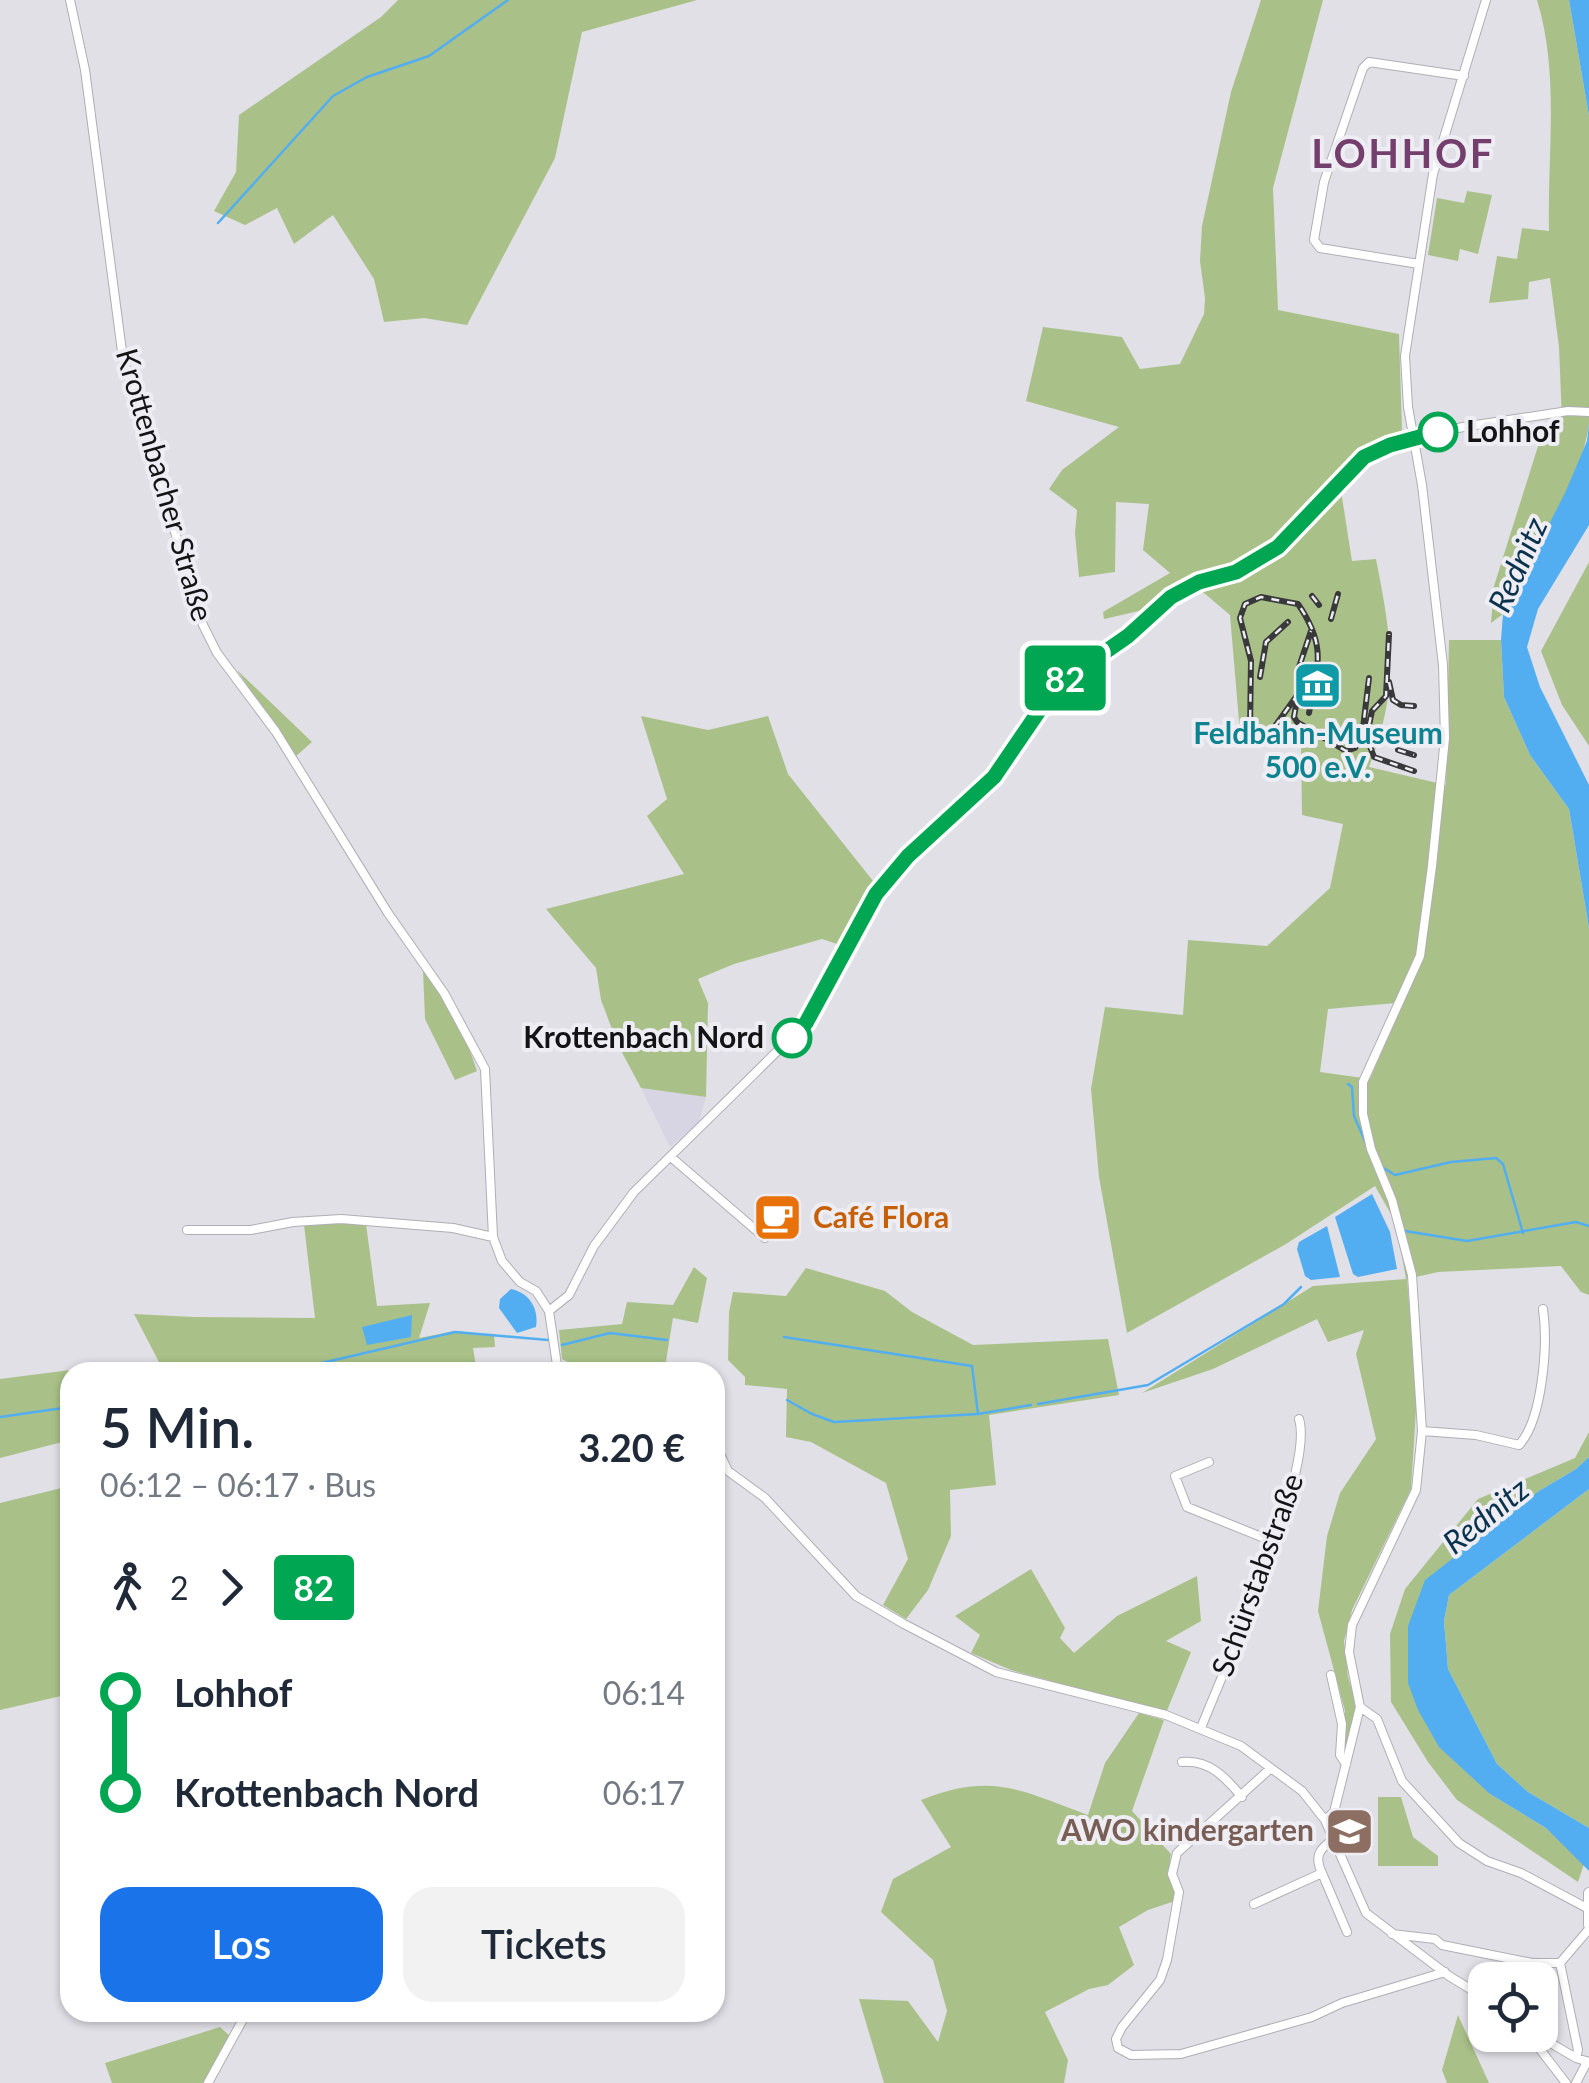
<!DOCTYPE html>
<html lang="de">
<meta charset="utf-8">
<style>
body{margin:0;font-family:Lato,sans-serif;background:#f2f2f3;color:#1f2937;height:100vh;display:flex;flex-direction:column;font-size:38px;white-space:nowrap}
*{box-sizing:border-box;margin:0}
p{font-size:32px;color:#747a83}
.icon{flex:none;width:55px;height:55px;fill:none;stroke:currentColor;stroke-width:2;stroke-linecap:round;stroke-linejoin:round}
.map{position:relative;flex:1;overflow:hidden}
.panel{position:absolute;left:60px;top:1362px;width:665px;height:660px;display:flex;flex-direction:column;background:#fff;border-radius:30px;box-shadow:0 2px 8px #0004}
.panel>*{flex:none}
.badge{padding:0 20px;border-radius:8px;font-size:35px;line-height:65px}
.controls{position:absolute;left:1468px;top:1962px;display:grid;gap:20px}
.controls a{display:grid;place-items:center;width:90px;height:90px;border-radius:20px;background:#fff;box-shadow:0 2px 8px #0004;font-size:50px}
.map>.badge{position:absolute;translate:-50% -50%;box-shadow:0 0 0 5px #fff}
.legs{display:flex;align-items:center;gap:15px;height:110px;padding:0 40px;font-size:32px}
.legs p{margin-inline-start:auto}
.overview{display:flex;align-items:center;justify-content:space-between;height:170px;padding:0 40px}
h1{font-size:55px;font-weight:600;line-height:75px}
.cta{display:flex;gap:20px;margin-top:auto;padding:20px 40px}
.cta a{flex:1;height:115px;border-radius:30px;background:#1a73e8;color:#fff;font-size:40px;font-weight:600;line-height:115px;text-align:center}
.cta a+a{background:#f2f2f3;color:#1f2937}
ul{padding:0 40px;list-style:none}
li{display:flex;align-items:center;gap:35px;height:100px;font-size:38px}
li i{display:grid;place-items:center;width:15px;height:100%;margin:0 12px;background:currentColor}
li i::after{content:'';width:25px;height:25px;margin:-12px;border:8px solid;border-radius:50%;background:#fff}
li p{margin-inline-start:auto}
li:first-child i{background:linear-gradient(#0000 50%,currentColor 0)}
li:last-child i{background:linear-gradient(currentColor 50%,#0000 0)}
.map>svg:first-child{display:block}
.built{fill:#d7d5e3}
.green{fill:#a9c188;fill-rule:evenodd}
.water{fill:#52aef0}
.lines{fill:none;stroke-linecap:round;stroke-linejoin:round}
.stream{stroke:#52aef0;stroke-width:2.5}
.minor-casing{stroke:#afaeb4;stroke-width:10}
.major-casing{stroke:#afaeb4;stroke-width:12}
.minor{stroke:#fff;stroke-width:8}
.major{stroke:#fff;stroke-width:10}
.rail-casing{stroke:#39393c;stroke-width:6}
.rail{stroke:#eeedf4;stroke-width:2.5;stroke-dasharray:8;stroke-linecap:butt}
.line-1-casing{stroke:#fff;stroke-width:22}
.line-1{stroke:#00a651;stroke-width:15}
.stop-1-dot{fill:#fff;stroke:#00a651;stroke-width:5}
.labels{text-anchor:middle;stroke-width:8;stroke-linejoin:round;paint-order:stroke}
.stop-label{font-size:30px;font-weight:bold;fill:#141416;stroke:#eeedf4;text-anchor:start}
.street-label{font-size:30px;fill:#141416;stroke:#eeedf4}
.culture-label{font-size:30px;font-weight:bold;fill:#0d838f;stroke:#eeedf4}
.food-label{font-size:30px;font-weight:bold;fill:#c56008;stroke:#eeedf4;text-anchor:start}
.education-label{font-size:30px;font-weight:bold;fill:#785e54;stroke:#eeedf4;text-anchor:end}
.water-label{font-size:32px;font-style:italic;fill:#0a324c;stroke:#eeedf4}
.district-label{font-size:40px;font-weight:bold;letter-spacing:2.5px;fill:#743e6d;stroke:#eeedf4}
</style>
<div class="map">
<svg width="1589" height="2083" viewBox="0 0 1589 2083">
<rect width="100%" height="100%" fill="#e1e0e7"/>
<path class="built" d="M641,1088l65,9 -7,25 -29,25z"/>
<path class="green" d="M398,0h299l-115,32 -27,126 -88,167 -43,-7 -40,4 -10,-43 -41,-64 -39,29 -17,-36 -32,17 -31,-14 22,-39 3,-57 142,-98z
M1261,0h62l-50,188 5,122 121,24 3,98 -40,18 -23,28 13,83 24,-2c16,82 24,127 -7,208l77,18 3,-145h52l3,57 26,58 39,54 20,119v367l-8,-3 -20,-26 -123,6 -31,7 10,115 -6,95 -59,121 -8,31 4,36 9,30 -9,42 -4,-1 1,-37 -27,-100 9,-75 13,-43 36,-54 -20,-85 8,-24 -36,12 -11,-23 -104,50 -71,24 171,-107 93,-7 -10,-56 -21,-37 -89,58 -159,89 -28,-156 -8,-88 14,-82 78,8 5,-75 79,6 63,-58 13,-64 -41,-9 -1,-72 -61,-10 -10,-118 -39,-33 -39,26 -48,11 -1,-7 67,-39 -27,-23 6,-46 -33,-2 -1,70 -36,5 -4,-44 2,-23 -28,-21 13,-19 57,-43 -93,-26 17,-74 79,10 18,32 40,-5 24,-50 1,-16 -5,-37 2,-35 29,-134zM1417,969l-47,110 -50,-7 8,-63 68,-6z
M1537,0h32l20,116v308c-7,57 -59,137 -86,190l-12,9 3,-37 51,-162 17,-3 -3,-74 -9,-69 -21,4 -1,17 -39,4 8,-47 20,3 5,-31 27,3c-2,-77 11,-156 -12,-231z
M1467,191l25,4 -14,59 -18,-5 -2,12 -30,-6 9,-57 27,5z
M1589,562v184l-27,-41 -21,-54z
M237,670l75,72 -17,15z
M641,716l67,14 60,-14 20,58 89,112 -34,60 -21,-7 -88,25 -36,15 10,24 -2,94 -65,-9 -23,-43 -17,-45 -5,-32 -50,-59 138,-35 -37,-58 20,-17z
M423,970c24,31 42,63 54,101l-22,9 -30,-61z
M340,1221l26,3 11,82 53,-3 -11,35 36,-7 39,4 1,12 -22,1 4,24h-355l37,-10 -25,-48 60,3 121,1 -11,-93z
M694,1267l13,11 -9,45 -25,-5 -8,49 -40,-4 -4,9h-35l-24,-13 -3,-29 63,-6 5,-22 46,3z
M806,1268l79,23 27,21 61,33 135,-6 11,56 -130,20 7,70 -46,5 1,46 -23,54 -22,29 -23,-14 25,-46 -22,-76 -75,-41 -25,-5 1,-48 -42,-4v-8l-17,-17 1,-48 4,-20 53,4z
M109,1365l5,7h-44v68l-70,18v-79z
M1589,1432v25l-13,12 -37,22 -131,135 82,168 56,34 38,36 -6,18 -121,-82 -29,-38 -37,-60 -1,-68 15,-45 73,-90 97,-41z
M70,1486v208l-70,16v-207z
M1589,1489v339l-61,-36 -31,-28 -49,-95 -4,-48 5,-26z
M1031,1569l34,59 -5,10 14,15 43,-37 80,-40 4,45 -35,20 25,11 -25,61 -155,-43 -40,-17 9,-18 -25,-19z
M1139,1713l25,7 -32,91 39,43c-5,21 7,29 4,47l-27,9 -29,17 15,38 -26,20 -19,4 -44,23 23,48 -4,23h-180l-25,-84 49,2 30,41 9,-31 -14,-51 -52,-48 12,-33 58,-32 -30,-47c71,-28 100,-10 167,15l17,-52z
M1378,1797h23l12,40 25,19v10h-60z
M1458,2015l31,68h-42l-5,-13z
M220,2027l11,10 -27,46h-92l-7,-20z"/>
<path class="water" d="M1569,0h20v116z
M1589,424v101l-51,84 -11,38 13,40 49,98v143l-20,-119 -39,-54 -26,-58 -3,-57 2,-26 62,-121 22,-52z
M1372,1194l18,38 7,37 -39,8 -5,-3 -18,-57z
M1327,1226l13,51 -29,3 -6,-4 -8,-27 2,-7z
M511,1289c19,4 28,20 25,38l-19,6 -18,-25 1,-9z
M412,1315l-1,22 -44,8 -5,-18z
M1589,1457v32l-140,106 -5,26 4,48 49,95 31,28 61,36v43l-43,-43 -56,-34 -51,-47 -21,-37 -10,-27v-57l17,-46 114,-89 37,-22z"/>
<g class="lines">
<path class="stream" d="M218,223l115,-127 34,-19 62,-21 79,-56
M1348,1084l4,3 2,29 14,32
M1382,1167l13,8 56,-13 45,-4 7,6 20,69
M1405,1231l62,10 109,-19 13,4
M784,1337l188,29 6,48
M562,1345l48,-12 57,7
M283,1372l172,-40 93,8
M787,1400l25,14 22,8 144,-8 53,-9
M1038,1404l110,-19 136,-81 17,-17
M0,1417l70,-10"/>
<defs>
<path id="minor" d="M70,0l15,70 38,289 80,266 14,28 59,79 112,181 56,80 41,76 8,168 9,24 18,21 16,9 13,20 9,61
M1419,264l-99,-16 -6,-8 10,-58 39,-114 6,-6 95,14
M672,1158l93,80
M187,1230h64l42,-8 48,-3 112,9 40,9
M549,1311l20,-16 25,-49 40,-54 172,-169 70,-129 32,-39 87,-78 53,-82 20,-19 59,-40 44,-39 28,-16 37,-9 42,-25 86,-90 49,-19 50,-11 105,-16 21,1
M489,1372l69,-5 16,5
M1422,1431l54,4 43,10c24,-26 29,-102 24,-136
M715,1444l13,27 37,27 91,98 48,28 92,48 170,43 75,31 61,45 23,29 41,93 83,63 36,22
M1209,1462l-34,14 12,31 87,35
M1331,1675l11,49 -2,31 6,9
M1360,1707l17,12 25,62 57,62 28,18 34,12 66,35
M1201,1728c23,-59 114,-258 98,-309
M1182,1762c27,-3 44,16 60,35
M1271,1768l-94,85 -5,21 7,18 -12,68 -7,20 -38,47 -6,12 2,9 13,7 50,-1 131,-37 30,-14 103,-31
M1325,1820l9,-8 26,-105 -11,-55 3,-27 64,-135 6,-59 -10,-156 -20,-75 -21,-51 -8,-35v-32l57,-126 12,-90 13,-128 -2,-73 -21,-180 -14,-78 -3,-51 28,-182 53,-174
M1322,1873l25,59
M1254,1904l68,-31c-8,-17 -3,-24 12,-34
M1392,1934l43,5 7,6 90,18h28
M1560,1963l18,87 -2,8
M1560,1963l29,-34
M1537,2035l39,23 13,4
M1544,2040l-5,8 27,35
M208,2083l39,-71
M1576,2083l11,-21"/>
<path id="major" d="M1589,1893v32"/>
</defs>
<use href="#minor" class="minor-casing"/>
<use href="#major" class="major-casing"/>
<use href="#minor" class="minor"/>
<use href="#major" class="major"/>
<defs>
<path id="rail" d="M1312,596l7,9
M1331,619l7,-25
M1260,677l6,-35 22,-20
M1299,678l-1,-8 13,-39
M1389,682l4,18 8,5 13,1
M1298,694l-25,35 -11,5 -12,-4 1,-69 -11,-43 5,-14 16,-7 37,7c29,42 20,62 11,109
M1298,694l-4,23 3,5 49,29 9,-3 7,-12 7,-58
M1369,725l3,-14 14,-15 3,-62
M1363,728l11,29 40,14
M1398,750l16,5"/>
</defs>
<use href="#rail" class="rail-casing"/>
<use href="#rail" class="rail"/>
</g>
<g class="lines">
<defs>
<path id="line-1" d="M792,1038l14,-15 70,-129 32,-38 86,-79 62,-91 72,-50 43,-39 28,-15 37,-10 42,-25 86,-90 26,-12 48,-13"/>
</defs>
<use href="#line-1" class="line-1-casing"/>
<use href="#line-1" class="line-1"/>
</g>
<defs>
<symbol id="museum-square" viewBox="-11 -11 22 22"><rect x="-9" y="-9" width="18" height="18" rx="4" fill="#0f9aa8" stroke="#eeedf4"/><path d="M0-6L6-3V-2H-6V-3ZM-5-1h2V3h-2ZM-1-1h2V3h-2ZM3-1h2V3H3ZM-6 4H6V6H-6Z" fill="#fff"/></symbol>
<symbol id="cafe-square" viewBox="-11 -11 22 22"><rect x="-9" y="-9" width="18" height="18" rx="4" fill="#e8710a" stroke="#eeedf4"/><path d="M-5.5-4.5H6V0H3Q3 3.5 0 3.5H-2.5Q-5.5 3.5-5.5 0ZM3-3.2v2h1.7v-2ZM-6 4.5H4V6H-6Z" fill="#fff"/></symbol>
<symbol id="school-square" viewBox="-11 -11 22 22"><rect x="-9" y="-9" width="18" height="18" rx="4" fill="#8d6e63" stroke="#eeedf4"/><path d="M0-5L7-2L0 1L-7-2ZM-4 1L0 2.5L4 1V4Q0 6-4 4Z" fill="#fff"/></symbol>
</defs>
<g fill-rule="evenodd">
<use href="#museum-square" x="1290" y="658" width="55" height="55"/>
<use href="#cafe-square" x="750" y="1190" width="55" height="55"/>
<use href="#school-square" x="1322" y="1804" width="55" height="55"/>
</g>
<g class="stop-1-dot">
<circle cx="1438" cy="432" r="18"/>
<circle cx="792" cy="1038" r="18"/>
</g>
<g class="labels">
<g class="stop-label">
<text x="1466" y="442">Lohhof</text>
<text x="764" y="1048" text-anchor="end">Krottenbach Nord</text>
</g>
<g class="street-label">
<text transform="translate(164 485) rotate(74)" y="10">Krottenbacher Straße</text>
<text transform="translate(1258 1575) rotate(-70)" y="10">Schürstabstraße</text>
</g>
<g class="culture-label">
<text x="1318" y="744">Feldbahn-Museum<tspan x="1318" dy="34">500 e.V.</tspan></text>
</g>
<g class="food-label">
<text x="813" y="1228">Café Flora</text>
</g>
<g class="education-label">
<text x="1314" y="1841">AWO kindergarten</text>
</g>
<g class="water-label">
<text transform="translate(1518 565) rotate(-66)" y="11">Rednitz</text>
<text transform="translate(1486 1516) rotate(-39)" y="11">Rednitz</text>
</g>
<g class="district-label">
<text x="1403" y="168">LOHHOF</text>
</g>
</g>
</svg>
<div class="controls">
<a><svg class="icon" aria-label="locate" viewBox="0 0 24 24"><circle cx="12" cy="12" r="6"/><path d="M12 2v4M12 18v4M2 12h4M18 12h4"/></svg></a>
</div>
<b class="badge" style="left:1065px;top:678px;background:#00a651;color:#fff">82</b>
<section class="panel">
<div class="overview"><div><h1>5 Min.</h1><p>06:12 – 06:17 · Bus</p></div><b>3.20 €</b></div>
<div class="legs"><svg class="icon" aria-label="walk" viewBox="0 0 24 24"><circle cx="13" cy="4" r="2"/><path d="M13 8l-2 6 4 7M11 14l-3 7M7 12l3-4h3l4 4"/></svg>2<svg class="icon" aria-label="forward" viewBox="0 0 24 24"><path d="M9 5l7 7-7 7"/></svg><b class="badge" style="background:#00a651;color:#fff">82</b></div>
<ul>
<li><i style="color:#00a651"></i><b>Lohhof</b><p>06:14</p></li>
<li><i style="color:#00a651"></i><b>Krottenbach Nord</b><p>06:17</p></li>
</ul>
<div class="cta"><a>Los</a><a>Tickets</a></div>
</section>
</div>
